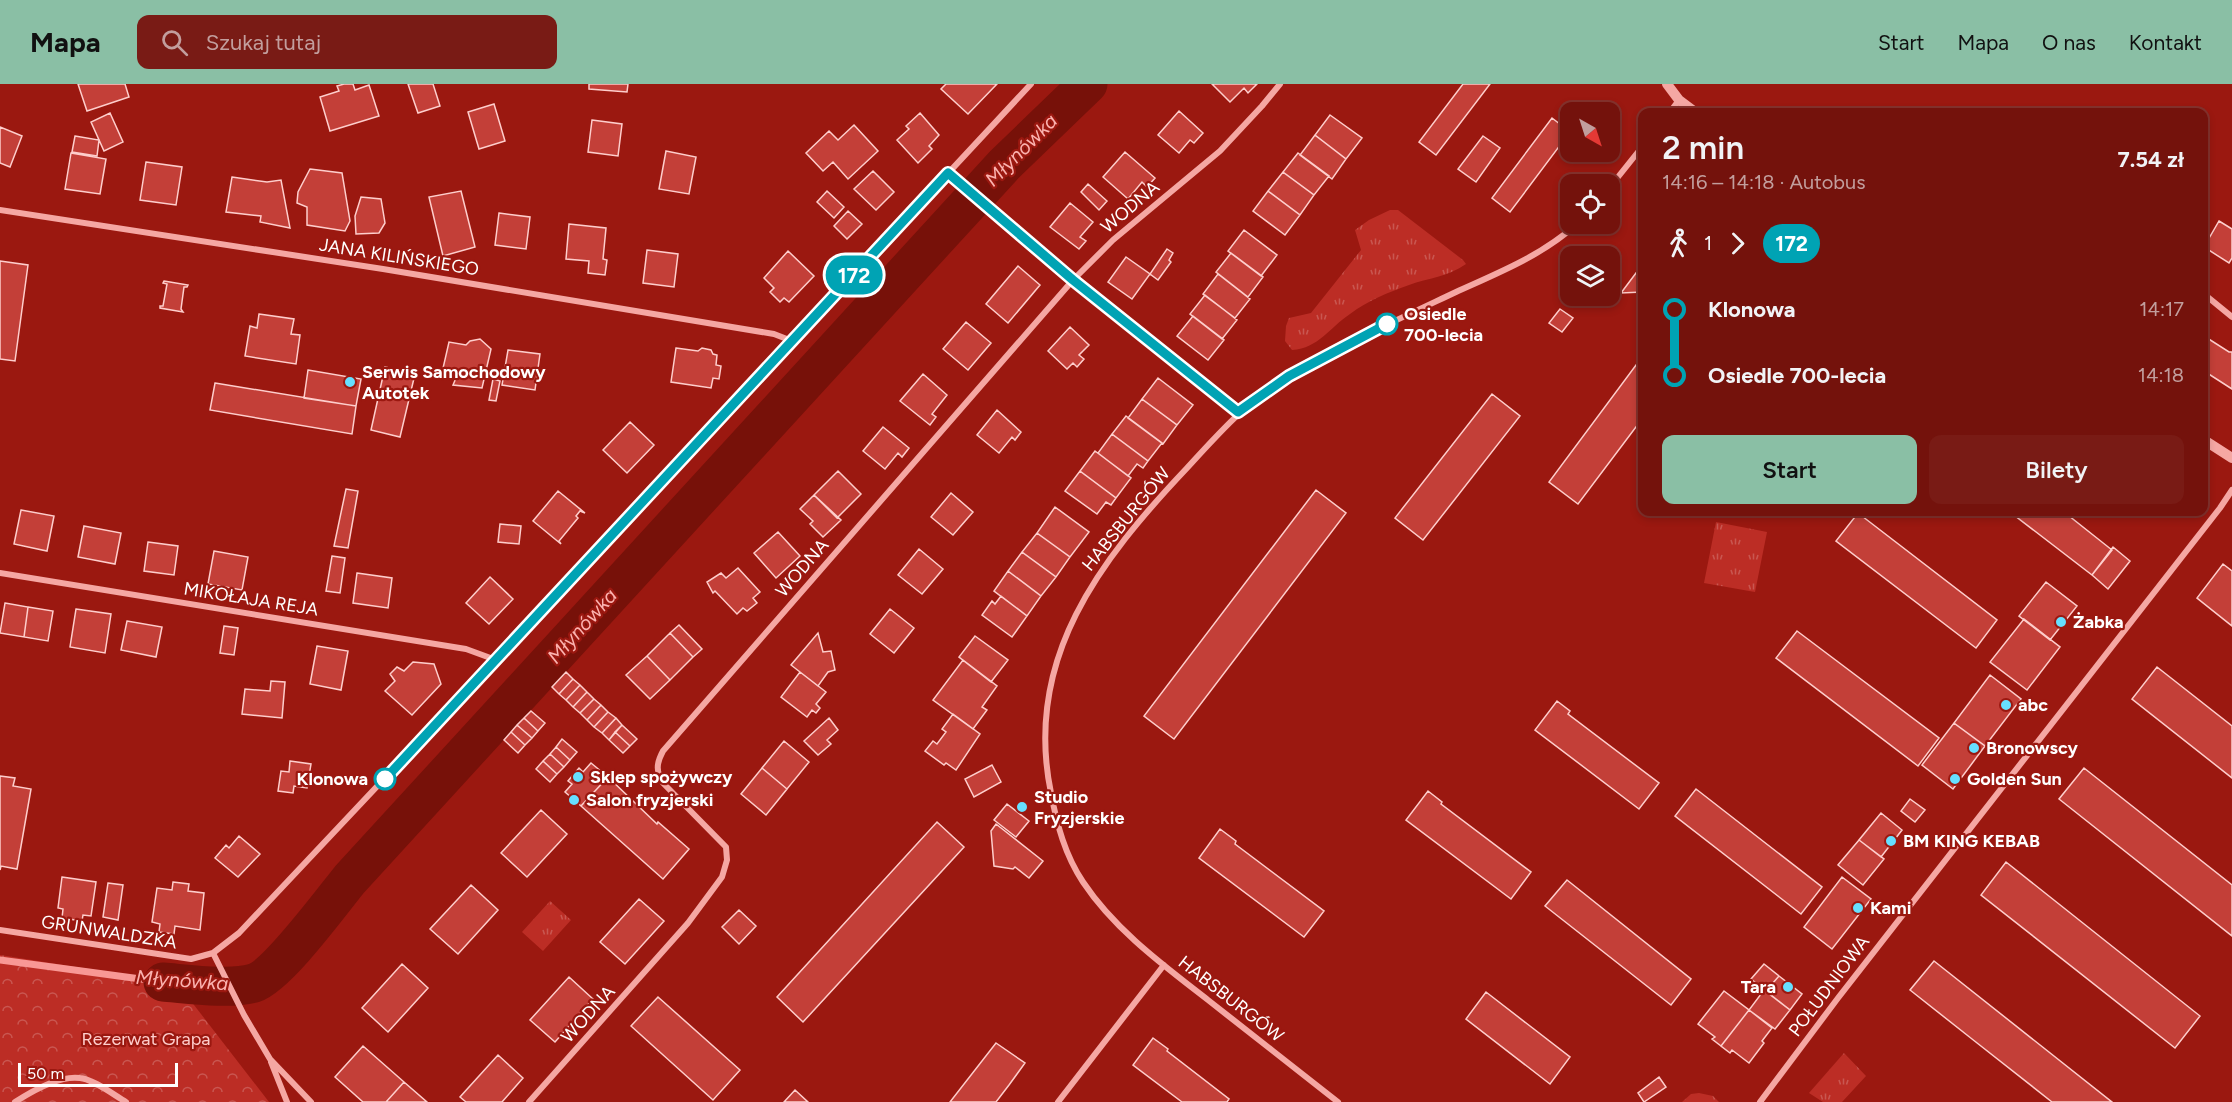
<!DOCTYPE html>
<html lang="pl">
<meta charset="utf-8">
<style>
body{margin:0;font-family:Figtree,sans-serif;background:#791b15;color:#f1f3f6;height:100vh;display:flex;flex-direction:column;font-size:22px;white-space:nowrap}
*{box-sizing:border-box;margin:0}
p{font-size:20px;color:#c29e9d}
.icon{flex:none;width:33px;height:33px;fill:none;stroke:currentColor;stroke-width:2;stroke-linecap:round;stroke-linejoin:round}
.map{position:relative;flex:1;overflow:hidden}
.sheet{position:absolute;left:1638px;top:24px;width:570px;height:408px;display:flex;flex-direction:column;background:#74120c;border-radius:12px;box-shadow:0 3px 9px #0003,0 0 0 2px #86322d}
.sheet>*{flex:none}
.badge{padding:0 12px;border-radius:20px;font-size:21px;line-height:39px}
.needle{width:39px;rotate:141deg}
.fabs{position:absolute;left:1560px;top:18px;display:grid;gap:12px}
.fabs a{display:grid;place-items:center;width:60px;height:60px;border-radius:12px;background:#74120c;box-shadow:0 3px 9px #0003,0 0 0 2px #86322d;font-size:30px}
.scale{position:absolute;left:18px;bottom:15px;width:160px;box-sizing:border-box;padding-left:6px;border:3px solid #fff;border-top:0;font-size:16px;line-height:21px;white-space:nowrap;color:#fff;-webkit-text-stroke:4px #9b1810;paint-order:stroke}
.map>.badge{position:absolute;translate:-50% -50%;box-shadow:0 0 0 3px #fff}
.legs{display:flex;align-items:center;gap:9px;height:66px;padding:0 24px;font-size:20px}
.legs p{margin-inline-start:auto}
.overview{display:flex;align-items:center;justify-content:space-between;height:102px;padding:0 24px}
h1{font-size:33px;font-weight:600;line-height:45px}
.cta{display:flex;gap:12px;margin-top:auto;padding:12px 24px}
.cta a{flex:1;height:69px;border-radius:12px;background:#8abfa5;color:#111;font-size:24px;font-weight:600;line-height:69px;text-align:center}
.cta a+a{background:#791b15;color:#f1f3f6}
ul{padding:0 24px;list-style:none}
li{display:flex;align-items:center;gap:21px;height:66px;font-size:22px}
li i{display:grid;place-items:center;width:9px;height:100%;margin:0 8px;background:currentColor}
li i::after{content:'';width:15px;height:15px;margin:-8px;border:4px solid;border-radius:50%;background:#74120c}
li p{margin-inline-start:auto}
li:first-child i{background:linear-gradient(#0000 50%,currentColor 0)}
li:last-child i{background:linear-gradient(currentColor 50%,#0000 0)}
header{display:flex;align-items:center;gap:36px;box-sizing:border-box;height:84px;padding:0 30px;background:#8abfa5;color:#111}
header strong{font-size:28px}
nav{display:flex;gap:33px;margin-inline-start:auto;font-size:21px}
.search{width:420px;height:54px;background:#791b15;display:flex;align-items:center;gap:15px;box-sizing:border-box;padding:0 21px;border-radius:12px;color:#c29e9d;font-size:22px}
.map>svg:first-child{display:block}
.grass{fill:url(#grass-tufts)}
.forest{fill:url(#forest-crowns)}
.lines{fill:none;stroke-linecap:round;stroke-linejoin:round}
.stream{stroke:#f89895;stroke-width:7}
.river{stroke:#771109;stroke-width:39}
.building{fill:#c33f38;stroke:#fececc;stroke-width:1.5}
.minor{stroke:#f5a7a3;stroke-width:6}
.tertiary{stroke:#f5a7a3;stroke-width:10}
.line-1-casing{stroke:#fff;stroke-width:14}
.line-1{stroke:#00a3b4;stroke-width:9}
.stop-1-dot{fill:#fff;stroke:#00a3b4;stroke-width:3}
.poi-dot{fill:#67dfff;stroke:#9b1810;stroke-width:2}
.labels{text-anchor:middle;stroke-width:4.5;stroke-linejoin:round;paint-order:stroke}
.street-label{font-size:18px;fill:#fff;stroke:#9b1810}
.stop-label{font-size:18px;font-weight:bold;fill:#fff;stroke:#9b1810;text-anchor:start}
.poi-label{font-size:18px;font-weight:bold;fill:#fff;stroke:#9b1810;text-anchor:start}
.park-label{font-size:18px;fill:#fececc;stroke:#9b1810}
.water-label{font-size:20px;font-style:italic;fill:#fbb3b0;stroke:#9b1810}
</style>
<header>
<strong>Mapa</strong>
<div class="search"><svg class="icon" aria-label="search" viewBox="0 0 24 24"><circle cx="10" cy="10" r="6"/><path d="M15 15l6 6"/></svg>Szukaj tutaj</div>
<nav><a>Start</a><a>Mapa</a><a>O nas</a><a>Kontakt</a></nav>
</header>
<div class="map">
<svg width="2232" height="1018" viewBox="0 0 2232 1018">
<defs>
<pattern id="grass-tufts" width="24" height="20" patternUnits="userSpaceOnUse" patternTransform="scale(1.5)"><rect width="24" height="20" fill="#bc2d25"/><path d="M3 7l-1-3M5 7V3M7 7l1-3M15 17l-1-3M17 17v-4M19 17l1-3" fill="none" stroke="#c95751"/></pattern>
<pattern id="forest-crowns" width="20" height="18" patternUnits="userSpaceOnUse" patternTransform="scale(1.5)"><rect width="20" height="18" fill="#bc2d25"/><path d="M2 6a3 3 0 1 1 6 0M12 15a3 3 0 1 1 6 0" fill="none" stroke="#c95751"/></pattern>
</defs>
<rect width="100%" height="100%" fill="#9b1810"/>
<path class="grass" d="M1390,126h8l65,50 3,4c-18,13 -38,14 -57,21 -20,7 -42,16 -59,29 -21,14 -31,34 -58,36l-7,-9 1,-15 3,-8 22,-5 50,-63 -6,-20 14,-10z
M1716,438l51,10 -12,60 -51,-9z
M550,817l21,19 -28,31 -21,-19z
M1844,969l22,23 -24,26h-19l-14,-9z
M1699,1009l14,3 6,6h-37l9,-8z"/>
<path class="forest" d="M0,871l177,28 92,119h-269z"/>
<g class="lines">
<path class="stream" d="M0,876l163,22"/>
<path class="river" d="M163,898c25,2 68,8 91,1 24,-8 78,-82 96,-104l655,-715 83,-80"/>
</g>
<path class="building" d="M78,0h47l4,13 -42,14z
M344,0h9l2,6 14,-5 10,31 -49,15 -10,-34 19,-6 -2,-5z
M408,0h25l7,22 -22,7z
M589,0h39l-1,8 -38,-3z
M946,0h51l-29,30 -27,-25z
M1212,0h45l-9,9 -4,-5 -14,14z
M1463,0h27l-54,71 -17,-13z
M494,20l11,37 -26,8 -11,-37z
M1179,27l24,22 -9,10 -4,-3 -11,13 -21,-18z
M110,29l13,29 -19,9 -13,-29z
M920,29l19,22 -10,11 3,3 -14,14 -21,-23 12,-11 -3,-3z
M1330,31l32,23 -16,21 -31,-24z
M1552,34l18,14 -60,80 -18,-14z
M592,36l30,4 -4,32 -30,-4z
M854,41l24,26 -30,28 -15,-17 -10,9 -17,-18 23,-22 9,9z
M0,43l22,9 -12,31 -10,-4z
M1315,51l31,24 -14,20 -32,-24z
M75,52l24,4 -2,16 -25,-4z
M1483,52l17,12 -24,34 -18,-13z
M666,67l30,6 -7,37 -30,-5z
M1125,68l30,26 -8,9 -5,-5 -14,17 -25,-22z
M71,69l35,6 -6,35 -35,-5z
M1298,69l31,23 -15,19 -31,-23z
M146,78l36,5 -6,38 -36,-5z
M310,85l32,4 8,48 -5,10 -38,-6v-18l-10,-4 1,-11z
M873,87l21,21 -18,18 -22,-21z
M1283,88l31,23 -14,20 -32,-24z
M232,93l35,5 14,-2 9,48 -30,-6 1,-6 -35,-4z
M1088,100l19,17 -8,9 -18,-18z
M461,107l14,56 -32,9 -14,-59z
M827,107l17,16 -10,11 -17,-16z
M1268,107l32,24 -15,20 -32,-24z
M361,113l20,2 4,24 -6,10 -23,1 -1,-18z
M1070,119l23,19 -13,15 6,4 -7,8 -29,-22z
M848,127l14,13 -15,15 -13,-13z
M499,129l31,4 -4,32 -31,-4z
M2219,137l13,8v29l-3,5 -25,-16z
M569,140l37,4 -3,31 4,1 -2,15 -17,-2 1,-12 -23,-2z
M1244,146l33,25 -16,21 -33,-25z
M1167,165l6,4 -4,7 2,2 -13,18 -8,-6z
M647,166l31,4 -4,33 -31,-4z
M788,167l26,25 -25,26 -5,-4 -4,4 -10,-10 4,-4 -10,-10z
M1231,169l32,24 -15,20 -32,-25z
M1126,173l24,17 -18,25 -24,-17z
M0,177l28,4 -13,96 -15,-2z
M1642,181v27l-21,1z
M1018,182l22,19 -32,38 -22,-19z
M1218,190l32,25 -15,19 -32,-24z
M164,197l24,4 -1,2h-3l-3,22 2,3 -23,-4v-2h3l4,-22 -4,-1z
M1205,211l32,25 -15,19 -32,-25z
M1560,225l13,9 -11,14 -13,-9z
M259,230l35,5 -3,15 9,1 -4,29 -51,-8 5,-30 7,2z
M1193,232l31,24 -16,20 -31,-24z
M966,238l25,21 -23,27 -25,-21z
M1070,243l19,18 -10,10 5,4 -7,8 -4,-4 -6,6 -19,-18z
M2204,252l25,16h3v37l-28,-18z
M480,255l11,10 -9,39 -29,-3 3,-7 -15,-1 8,-35 17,3 4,-4z
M676,264l22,3 4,-3 9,2 2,4 4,1 -1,10 5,1 -2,13 -6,-1 -2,10 -40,-6z
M508,266l32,4 -5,36 -33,-5z
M1642,273v62l-64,85 -29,-22z
M385,283l30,7 -15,63 -29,-7z
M308,286l53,9 -5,27 -52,-8z
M923,290l24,21 -15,19 4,3 -6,8 -30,-24z
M1158,294l35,27 -16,20 -35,-26z
M493,295l7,2 -4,20 -7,-1z
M215,299l141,23 -4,28 -142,-24z
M1492,310l28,22 -97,124 -28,-22z
M1142,315l35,26 -14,19 -35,-26z
M997,326l24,22 -6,8 -3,-3 -13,16 -22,-18z
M1126,332l36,27 -14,18 -36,-27z
M630,338l24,23 -27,28 -24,-23z
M883,343l26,21 -7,9 -4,-4 -13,16 -22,-18z
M1112,350l36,27 -5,7 -6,-4 -9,12 -30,-23z
M1095,367l36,27 -15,20 -36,-27z
M838,387l23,23 -24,24 -23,-23z
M1080,387l36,27 -5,7 -5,-3 -9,12 -32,-23z
M346,405l12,2 -10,57 -14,-2z
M1316,406l30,23 -172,226 -30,-23z
M558,407l27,22 -5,-2 -4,5 2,2 -19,23 2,3 -28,-23z
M951,409l22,19 -20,23 -22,-18z
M814,411l27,25 -18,17 -13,-13 3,-3 -13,-12z
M1055,423l34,25 -19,25 -33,-24z
M21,426l33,6 -7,35 -33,-7z
M2010,428h54l48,38 -20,25z
M1858,429l139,107 -21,28 -140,-107z
M500,440l21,2 -2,18 -21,-2z
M84,442l37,7 -6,31 -37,-7z
M778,448l22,24 -24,22 -22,-25z
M1037,449l33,24 -14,20 -34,-25z
M148,458l30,4 -4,29 -30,-4z
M2113,463l17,14 -22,28 -16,-14z
M919,465l24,20 -21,25 -24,-19z
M214,467l34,6 -6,33 -34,-6z
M1022,468l34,25 -15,19 -33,-25z
M332,472l13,2 -5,35 -14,-2z
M2223,480l9,7v55l-35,-28z
M738,484l22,24 -7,6 4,5 -10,8 -4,-3 -6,6 -22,-23 -2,2 -6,-11 14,-9 5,5z
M1008,487l33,25 -14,20 -33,-25z
M357,489l35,5 -4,30 -35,-5z
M490,493l23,22 -24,25 -23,-21z
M2046,498l31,24 -27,34 -31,-24z
M1001,512l26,20 -15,21 -30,-22 10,-14 3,3z
M5,519l23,4 -4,30 -24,-4z
M28,523l25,4 -5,30 -24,-4z
M76,525l35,5 -6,39 -35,-6z
M890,525l24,19 -20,25 -24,-19z
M2024,535l36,28 -33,43 -37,-28z
M127,537l35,6 -6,30 -35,-7z
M679,541l23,24 -9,8 -23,-24z
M224,542l14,2 -4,27 -14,-2z
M1797,547l142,107 -21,28 -142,-108z
M670,549l23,24 -23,23 -23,-24z
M818,549l5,19 8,-1 4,19 -7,2 -10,14 -27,-21z
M975,552l33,24 -17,22 -32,-25z
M317,562l31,5 -7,39 -31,-6z
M647,572l23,24 -20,19 -24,-24z
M963,576l34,26 -15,21 5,3 -14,19 -40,-29z
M413,578l21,2 7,20 -29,31 -27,-24 10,-10 -5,-7 7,-7 7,4z
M2157,583l75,59v52l-100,-79z
M566,588l7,7 -14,15 -7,-7z
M800,588l26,20 -10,12 4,4 -4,5 -4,-3 -5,7 -26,-20z
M1990,591l31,24 -36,47 -31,-23z
M573,595l7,6 -14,15 -7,-6z
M271,597l14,1 -3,36 -40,-4 3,-25 25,2z
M580,601l7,7 -14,15 -7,-7z
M587,608l7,7 -14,14 -7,-6z
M594,615l7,6 -14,15 -7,-7z
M1557,617l13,10 -2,3 91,69 -20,26 -104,-79z
M601,621l7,7 -14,15 -7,-7z
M531,627l14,12 -7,8 -14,-13z
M608,628l8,6 -14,15 -8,-6z
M953,630l27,20 -24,36 -10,-7 -2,2 -19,-14 8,-10 4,3 9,-12 -4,-3z
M524,634l14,13 -6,7 -15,-13z
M616,634l6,7 -13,15 -7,-7z
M829,634l9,12 -11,10 4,4 -13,11 -14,-14z
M1954,639l31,23 -32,43 -31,-24z
M517,641l15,13 -7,7 -14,-13z
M622,641l15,14 -7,7 -15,-14z
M511,648l14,13 -7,8 -14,-13z
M615,648l15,14 -7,7 -14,-13z
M562,655l15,13 -7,8 -14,-13z
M784,657l25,21 -22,27 -25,-21z
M556,663l14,13 -6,7 -14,-13z
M550,670l14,13 -7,7 -14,-13z
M290,677l21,3 -4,24 -13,-2 -1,7 -15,-2 3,-20 8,1z
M543,677l14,13 -7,8 -14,-13z
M591,679l17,14 -27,29 -16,-14 7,-8 -4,-3 11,-13 4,4z
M992,681l9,17 -27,15 -9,-18z
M762,684l25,21 -21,26 -25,-21z
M2084,684l148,117v51l-173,-137z
M0,692l15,2 -2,8 18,3 -14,80 -16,-3 -1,4z
M608,693l49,47 1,-2 31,27 -26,30 -82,-73z
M1696,705l126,98 -21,27 -126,-98z
M1428,707l14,11 -1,2 90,68 -20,27 -105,-79z
M1910,715l15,11 -10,12 -14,-11z
M1007,720l22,17 -13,16 -22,-17z
M541,726l26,24 -40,43 -26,-24z
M1881,729l21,17 -21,27 -22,-17z
M937,738l27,25 -161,175 -26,-25z
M996,740l47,37 -14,17 -14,-11 -2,2 -19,-3 -3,-35z
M1220,745l16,12 -1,3 89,67 -20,26 -105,-79z
M239,752l21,18 -22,23 -23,-19 11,-13 3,3z
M1859,756l25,19 -21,26 -25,-20z
M2006,778l194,154 -25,32 -194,-153z
M62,793l34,5 -5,34 -8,-1 -1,6 -20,-3 1,-9 -5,-1z
M1842,793l29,22 -39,50 -28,-22z
M1567,796l124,99 -20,26 -126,-99z
M173,798l16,2 -1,7 16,2 -4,37 -25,-4 -1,8 -15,-2 1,-8 -8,-2 5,-34 15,2z
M108,799l15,2 -5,35 -15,-3z
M471,801l27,25 -40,44 -28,-25z
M639,815l25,22 -39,43 -25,-22z
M739,826l17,16 -17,18 -17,-17z
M1934,877l178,141h-60l-80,-63 -62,-49z
M402,880l26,24 -40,44 -26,-24z
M1764,880l15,12 -13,15 -15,-12z
M1779,892l23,18 -12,16 -24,-19z
M569,893l24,22 -38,43 -25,-22z
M1764,906l26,20 -15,19 -26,-19z
M1724,907l25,19 -28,36 -9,-7 3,-2 -17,-13z
M1486,908l84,65 -20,27 -84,-65z
M658,913l82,73 -27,30 -82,-74z
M1749,926l23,18 -10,13 2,2 -15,20 -17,-13 -2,3 -9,-7z
M1153,954l15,11 -1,2 62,48 -2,3h-45l-49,-37z
M996,959l29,20 -16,22 -13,17h-46z
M363,962l41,36 -18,20h-23l-28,-25z
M498,971l25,23 -21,24h-36l-6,-5z
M1659,993l7,10 -22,15 -6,-9z
M404,998l23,20h-41z
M795,1006l13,12h-24z"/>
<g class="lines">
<path class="minor" d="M1670,28l9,-12
M948,89l125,107 165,132
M1610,103l32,-40
M0,126l383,59 391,65 18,7
M2204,210l28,23
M0,489l466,76 30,11
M0,846l191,29 22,-6 26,-20 257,-273 535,-576
M213,869l31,62 26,44 41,43
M271,978l16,40
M15,1018c17,-11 44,-27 65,-24 13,1 34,17 46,24
M529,1018l159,-179 34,-46 5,-17 -1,-13 -63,-64c-7,-12 -7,-19 0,-32l410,-471 40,-40 107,-89 42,-45 18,-22
M1058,1018l106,-137
M1338,1018c-43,-34 -87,-68 -130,-102 -45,-35 -93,-70 -125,-118 -18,-27 -26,-57 -32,-89 -28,-134 49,-233 136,-325 33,-36 62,-69 104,-93 53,-31 110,-57 165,-83 44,-20 85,-36 121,-68
M1760,1018l78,-104 382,-490 12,-18"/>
<path class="tertiary" d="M1667,0l12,16 16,12
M2204,356l28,18"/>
</g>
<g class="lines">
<defs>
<path id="line-1" d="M385,695l563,-606 125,107 165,132 51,-36 98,-52"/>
</defs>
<use href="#line-1" class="line-1-casing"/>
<use href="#line-1" class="line-1"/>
</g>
<g class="stop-1-dot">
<circle cx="1387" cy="240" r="10"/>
<circle cx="385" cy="695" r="10"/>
</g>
<g class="poi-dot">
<circle cx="350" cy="298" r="6"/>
<circle cx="2061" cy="538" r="6"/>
<circle cx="2006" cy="621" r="6"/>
<circle cx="1974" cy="664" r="6"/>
<circle cx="578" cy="693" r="6"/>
<circle cx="1955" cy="695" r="6"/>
<circle cx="574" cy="716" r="6"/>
<circle cx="1022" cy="723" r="6"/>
<circle cx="1891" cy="757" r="6"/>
<circle cx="1858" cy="824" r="6"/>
<circle cx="1788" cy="903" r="6"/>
</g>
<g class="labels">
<g class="street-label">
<text transform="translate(1130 123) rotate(-40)" y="6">WODNA</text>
<text transform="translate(399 173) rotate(9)" y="6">JANA KILIŃSKIEGO</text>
<text transform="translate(1126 435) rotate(-51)" y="6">HABSBURGÓW</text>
<text transform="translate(802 484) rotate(-49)" y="6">WODNA</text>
<text transform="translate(251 515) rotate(9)" y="6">MIKOŁAJA REJA</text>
<text transform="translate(109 848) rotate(9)" y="6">GRUNWALDZKA</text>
<text transform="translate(1829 902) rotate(-53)" y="6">POŁUDNIOWA</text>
<text transform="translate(1231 915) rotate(38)" y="6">HABSBURGÓW</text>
<text transform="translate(588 930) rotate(-48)" y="6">WODNA</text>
</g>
<g class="stop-label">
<text x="1404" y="236">Osiedle<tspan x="1404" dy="21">700-lecia</tspan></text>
<text x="368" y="701" text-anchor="end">Klonowa</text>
</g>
<g class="poi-label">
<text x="362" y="294">Serwis Samochodowy<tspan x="362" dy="21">Autotek</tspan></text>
<text x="2073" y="544">Żabka</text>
<text x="2018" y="627">abc</text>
<text x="1986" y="670">Bronowscy</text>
<text x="590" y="699">Sklep spożywczy</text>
<text x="1967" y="701">Golden Sun</text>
<text x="1034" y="719">Studio<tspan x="1034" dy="21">Fryzjerskie</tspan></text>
<text x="586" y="722">Salon fryzjerski</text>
<text x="1903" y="763">BM KING KEBAB</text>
<text x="1870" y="830">Kami</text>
<text x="1776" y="909" text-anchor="end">Tara</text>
</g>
<g class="park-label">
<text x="146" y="961">Rezerwat Grapa</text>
</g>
<g class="water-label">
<text transform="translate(1021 66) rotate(-45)" y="7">Młynówka</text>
<text transform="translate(582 542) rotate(-48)" y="7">Młynówka</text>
<text transform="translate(182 896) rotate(4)" y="7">Młynówka</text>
</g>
</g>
</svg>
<div class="fabs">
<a><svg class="needle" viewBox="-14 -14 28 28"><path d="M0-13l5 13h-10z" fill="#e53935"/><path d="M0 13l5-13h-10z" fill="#c29e9d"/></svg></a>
<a><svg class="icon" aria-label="locate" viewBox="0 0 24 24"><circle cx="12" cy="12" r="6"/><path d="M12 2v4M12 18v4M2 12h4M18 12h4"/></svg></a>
<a><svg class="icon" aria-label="layers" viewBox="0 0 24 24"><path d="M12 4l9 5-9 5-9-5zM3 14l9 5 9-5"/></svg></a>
</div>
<div class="scale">50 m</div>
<b class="badge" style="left:854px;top:191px;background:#00a3b4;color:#fff">172</b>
<section class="sheet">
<div class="overview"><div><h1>2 min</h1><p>14:16 – 14:18 · Autobus</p></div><b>7.54 zł</b></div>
<div class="legs"><svg class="icon" aria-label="walk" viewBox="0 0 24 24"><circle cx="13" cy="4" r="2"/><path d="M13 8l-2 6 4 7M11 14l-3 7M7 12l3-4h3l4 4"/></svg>1<svg class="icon" aria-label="forward" viewBox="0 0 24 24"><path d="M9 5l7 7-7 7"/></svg><b class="badge" style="background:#00a3b4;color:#fff">172</b></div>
<ul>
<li><i style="color:#00a3b4"></i><b>Klonowa</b><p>14:17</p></li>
<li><i style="color:#00a3b4"></i><b>Osiedle 700-lecia</b><p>14:18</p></li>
</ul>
<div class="cta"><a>Start</a><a>Bilety</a></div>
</section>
</div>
